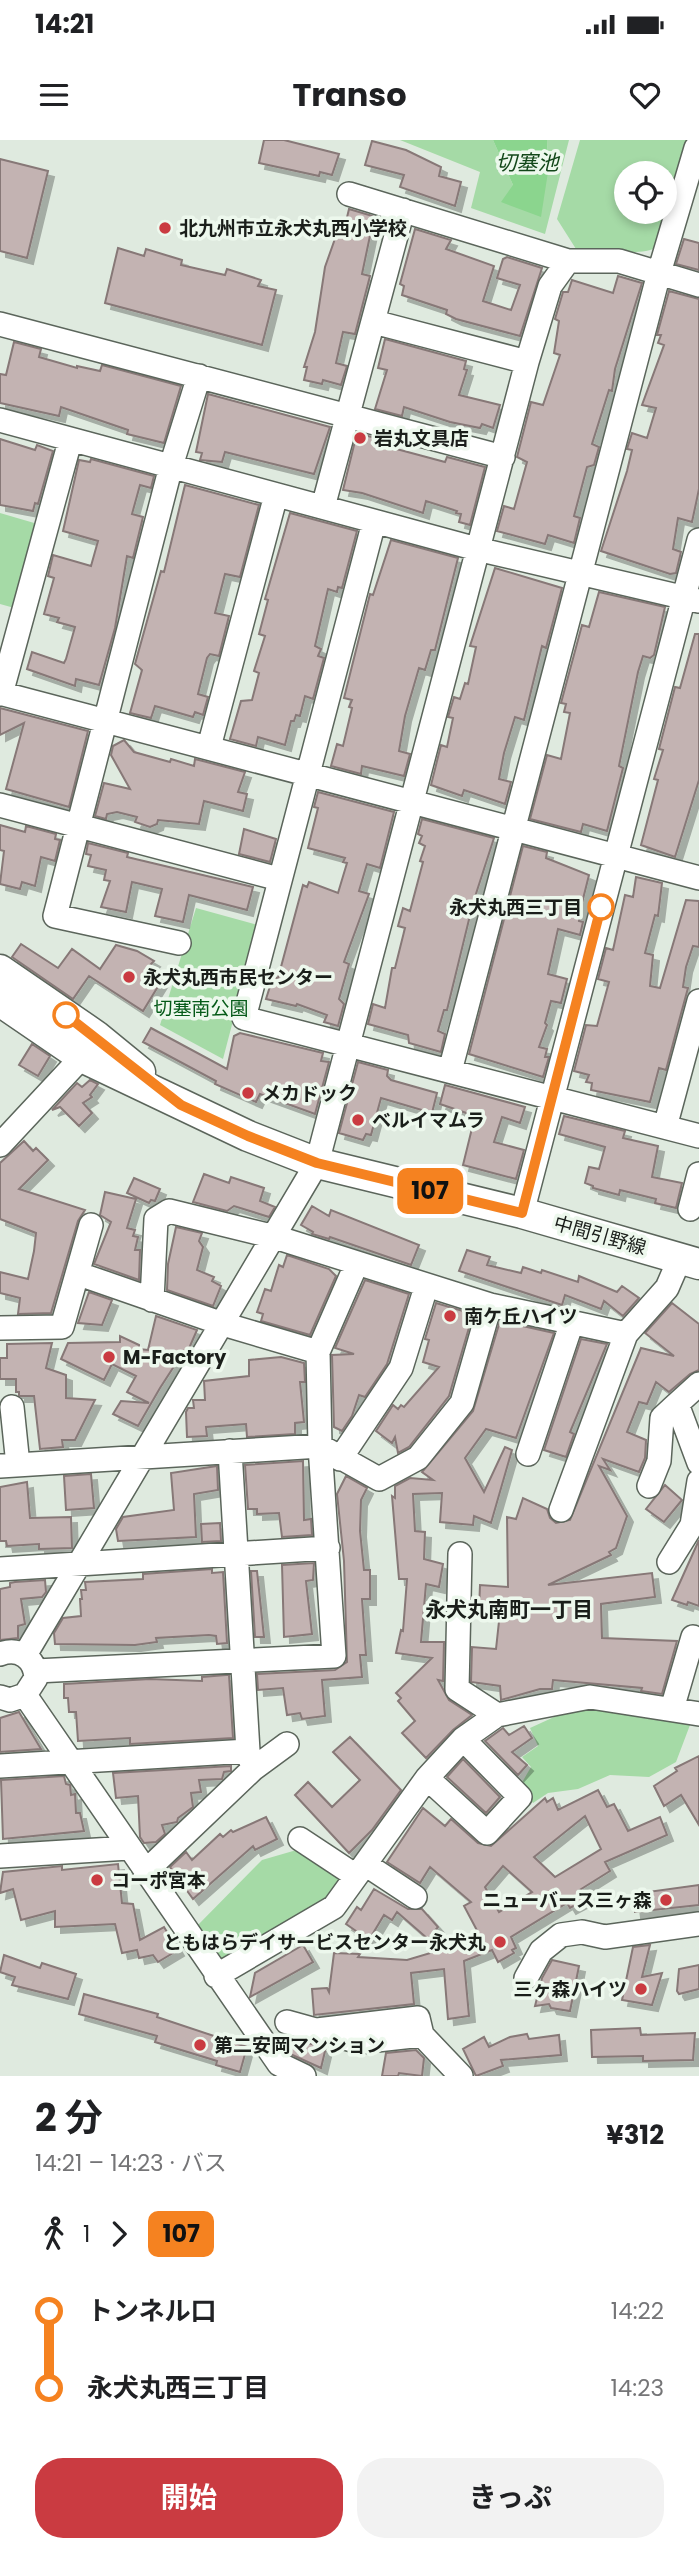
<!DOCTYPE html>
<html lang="ja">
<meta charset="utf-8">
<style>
body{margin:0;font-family:Poppins,"Noto Sans JP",sans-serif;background:#f2f2f2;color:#202124;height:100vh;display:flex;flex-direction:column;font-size:26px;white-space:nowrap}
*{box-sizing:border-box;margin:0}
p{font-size:23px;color:#757577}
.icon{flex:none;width:38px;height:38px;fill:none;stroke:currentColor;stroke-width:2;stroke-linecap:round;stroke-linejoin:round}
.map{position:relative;height:1936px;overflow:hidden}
.sheet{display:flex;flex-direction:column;background:#fff;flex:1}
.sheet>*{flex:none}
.badge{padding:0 14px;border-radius:10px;font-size:24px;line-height:46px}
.controls{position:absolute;left:614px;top:21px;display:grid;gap:14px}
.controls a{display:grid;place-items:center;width:63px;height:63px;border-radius:50%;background:#fff;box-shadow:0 4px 10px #0003;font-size:35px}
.map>.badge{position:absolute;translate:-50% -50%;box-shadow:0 0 0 4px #fff}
.legs{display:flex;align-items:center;gap:10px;height:77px;padding:0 35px;font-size:23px}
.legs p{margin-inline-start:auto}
.head{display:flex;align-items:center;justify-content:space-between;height:119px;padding:0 35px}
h1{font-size:38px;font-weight:700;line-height:52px}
.cta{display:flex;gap:14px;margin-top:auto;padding:14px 35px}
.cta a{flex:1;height:80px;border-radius:28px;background:#ca3b41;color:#fff;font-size:28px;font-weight:700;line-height:80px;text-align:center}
.cta a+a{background:#f2f2f2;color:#202124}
ul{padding:0 35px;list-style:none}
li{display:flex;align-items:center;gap:24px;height:77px;font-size:26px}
li i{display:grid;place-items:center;width:10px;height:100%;margin:0 9px;background:currentColor}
li i::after{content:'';width:18px;height:18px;margin:-9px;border:5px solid;border-radius:50%;background:#fff}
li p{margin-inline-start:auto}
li:first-child i{background:linear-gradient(#0000 50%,currentColor 0)}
li:last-child i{background:linear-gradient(currentColor 50%,#0000 0)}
.status{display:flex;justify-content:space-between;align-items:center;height:49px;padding:0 35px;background:#fff;direction:ltr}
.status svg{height:19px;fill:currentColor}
header{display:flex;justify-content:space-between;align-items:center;height:91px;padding:0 35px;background:#fff;font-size:32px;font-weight:700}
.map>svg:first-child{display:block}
.green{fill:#a5daa6;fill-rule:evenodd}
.water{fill:#8bd58e}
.building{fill:#c3b3b2;stroke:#877877;stroke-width:2;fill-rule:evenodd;filter:url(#shadow)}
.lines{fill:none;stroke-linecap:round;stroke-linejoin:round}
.minor-casing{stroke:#5b655b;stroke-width:26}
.major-casing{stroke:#5b655b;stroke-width:33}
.minor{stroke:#fff;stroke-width:23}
.major{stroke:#fff;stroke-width:30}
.line-1-casing{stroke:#fff;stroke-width:16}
.line-1{stroke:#f58220;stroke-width:10}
.poi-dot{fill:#ca3b41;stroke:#edf8ed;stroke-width:2.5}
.stop-1-dot{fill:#fff;stroke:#f58220;stroke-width:3.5}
.labels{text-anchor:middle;stroke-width:7;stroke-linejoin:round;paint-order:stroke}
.poi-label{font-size:19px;font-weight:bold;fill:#1a1e1a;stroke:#edf8ed;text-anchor:start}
.stop-label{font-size:19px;font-weight:bold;fill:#1a1e1a;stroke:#edf8ed;text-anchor:end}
.park-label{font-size:19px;fill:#055a18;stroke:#edf8ed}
.street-label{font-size:19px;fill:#1a1e1a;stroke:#edf8ed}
.water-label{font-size:21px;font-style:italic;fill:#124719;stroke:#edf8ed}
.neighbourhood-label{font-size:21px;font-weight:bold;fill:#1a1e1a;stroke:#edf8ed}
</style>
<div class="status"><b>14:21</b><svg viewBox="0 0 49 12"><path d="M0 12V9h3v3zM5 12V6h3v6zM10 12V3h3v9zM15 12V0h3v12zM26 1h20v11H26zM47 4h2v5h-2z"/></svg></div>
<header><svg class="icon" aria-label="menu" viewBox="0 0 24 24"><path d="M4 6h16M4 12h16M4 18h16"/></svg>Transo<svg class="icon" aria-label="heart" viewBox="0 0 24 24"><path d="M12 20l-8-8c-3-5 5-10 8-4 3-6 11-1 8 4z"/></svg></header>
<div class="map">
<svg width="699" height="1936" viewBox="0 0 699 1936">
<defs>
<filter id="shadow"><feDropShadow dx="6" dy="6" stdDeviation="0" flood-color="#0004"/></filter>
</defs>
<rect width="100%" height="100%" fill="#dfeadf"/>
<path class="green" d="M400,0h93l20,45 35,-13 -1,-32h22l-24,94 -74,-26 9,-36z
M580,0h110l-31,107c-24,11 -56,0 -83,2l-19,-30zM626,33h39v39h-39z
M0,373l41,12 -23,84 -18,-5z
M196,768l62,17 -35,134 -63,-34z
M596,1567l94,18 -14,37 -27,15 -39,-2 -32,14 -30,4 -15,10 -13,-17 11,-19 -9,-10 16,-11 -8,-18 35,-16z
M300,1709l45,29 -17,24 -108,63 -25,-37 67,-68z"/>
<path class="water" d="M493,0h54l1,32 -7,45 -40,-15 12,-17z"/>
<path class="building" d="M264,0h20l55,14 -7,21 -12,-3 -1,4 -60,-13z
M372,1l34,9 35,17 -2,9 22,6 -6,24 -55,-19 4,-12 -39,-10z
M0,19l48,12 -21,87 -27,-7z
M349,69l37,11 -4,14 -11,-3 -9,43 8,2 -15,58 -12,-2 -7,31 11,3 -6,19 -18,-5 -1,4 -18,-4 3,-13h-3l11,-35 10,-65 12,-34 6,1z
M415,89l36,11 -5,9 48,17 -11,35 28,9 9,-25 -23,-7 6,-19 4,-2 35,11 -22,68 -64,-17 -10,-5 1,-4 -45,-15 2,-9 -4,-2z
M684,99l15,4v27l-23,-6z
M118,108l26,8 2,-7 36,11 -1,5 44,10 2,-6 34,11 -3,6 18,4 -14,55 -157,-42z
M618,136l24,7 -27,86 -3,22 -3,-1 -17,54 7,3 -5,18 -7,2 -13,49 6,2 -6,25 -26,-8 -3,9 -48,-13 7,-25 10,3 13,-47 -10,-5 14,-55 12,3 17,-50 -6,-2 5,-32 -4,-2 8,-27h5l4,-12 41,13z
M669,151l30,8v190l-7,33 -14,-4 -5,31 8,3 -5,21 -6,1 -69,-23 26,-80 5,-21 -5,-1 5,-16 15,5 9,-30 -14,-3 22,-60 -6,-2 3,-8h-4z
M385,199l81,22 -2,8 3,1 -8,25 41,10 -7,23 -11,-4 -2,4 -30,-6 -46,-15 -2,9 -27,-7 12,-39 -9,-2z
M14,202l27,7 -2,8 38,11v-2l23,5 2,-6 79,21 -17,57 -37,-9 1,-4 -67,-23 -2,9 -59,-13v-29l6,1z
M208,254l122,33 -16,47 -89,-22 -3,10 -22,-2 2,-7 -6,-1z
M357,293l33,9 -1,5 56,15 2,-5 38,10 -15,58 -11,-3 2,-8 -5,-1 1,-2 -31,-10 -3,12 -61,-20 -19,-3z
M0,299l35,11 2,-5 16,6 -15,53 -3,-1 -2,8 -33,-6z
M91,319l63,17 -3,12 -11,-3 -8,29 11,3 -10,41 -6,-2 -12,72 -16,57 -23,-6 -1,7 -48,-17 5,-17 32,11 2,-4 9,-32 -18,-5 2,-4 -15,-4 10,-36 -6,-2 5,-21 38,11 7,-25 -35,-10 16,-71 11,2z
M185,345l74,20 -19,72 -15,-3 -10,39 14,3 -10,40 -9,-2 -3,4 -9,36 10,3 -5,18 -8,-3 -2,5 -38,-11 -4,12 -21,-5 12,-43 -7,-6 26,-93 3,1z
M290,373l67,18 -15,57 -4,-1 -1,5 -9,-3 -13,57 6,3 -3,7 6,2 -11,41 -8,-3 -5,20 -4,-1 -2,6h-3l-6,24 -27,-8 -2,9 -26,-7 11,-38 11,-1 7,-27 -5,-2 11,-35 -6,-2 9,-34 -3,-1z
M391,400l67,18 -23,92h-4l-6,20 -6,-2 -14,48 -6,35 11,3 -6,22 -42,-10 -1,8 -30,-8 6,-22 6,2 9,-38 -3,-1 3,-7 -8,-2 26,-104 3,1z
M495,428l67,20 -16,60 -4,-2 -18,74 -9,-3 -11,36 -5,26 12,3 -6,22 -41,-14 -2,6 -31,-11 10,-40 6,2 6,-29 -5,-1 6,-20 6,2 5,-16 3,1 8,-37 -6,-1z
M599,452l66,15 -11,48 -4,3 -7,-2 -5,16 -19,94 4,2 -16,63 -24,-7 -2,8 -51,-13 17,-64 14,4 9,-46 -6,-1 2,-8 -5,-1 21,-78 7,2z
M695,494h4v146l-24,77 -34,-12 17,-65 -4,-1 9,-29 -4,-1 16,-62 5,1z
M0,568l88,23 -19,76 -63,-18 18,-66 -24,12z
M124,600l10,12 36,10 1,-3 23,7 1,-7 50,13 -7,20 9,2 -4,17 -39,-10 -5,23 -41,-4 -1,4 -7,3 -15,-5 2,-5 -20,-5 -10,2 -1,5 -11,-3 9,-33 26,6 -19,-34 2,-9z
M318,652l76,20 -14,56 -13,-4 -8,27 10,3 -25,68 5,2 -10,35 5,5 -6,22 -14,-4 3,-7 -30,-11 -1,2 -30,-7 7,-22 5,1 25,-93 4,2 2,-5 29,11 9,-30 -4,-1 2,-4 -37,-10 10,-40 -4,-1z
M422,679l72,19 -21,65 -26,107h-3l-6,21 7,3 -4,18 -32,-9 -1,-8 -40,-11 5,-20 12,4 7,-40h3l10,-40 -7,-2 5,-18 7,3 13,-49 -3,-1 5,-15 -6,-3 3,-7 -4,-2z
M0,685l25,7 1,-6 30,8 -1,5 5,1 -5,21 -14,-4 -6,29 -13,-4 -2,7 -20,-5 4,-33 -4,-1z
M244,689l32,10 -6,23 -31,-8z
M88,703l40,10 -1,4 126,30 -6,23 -58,-15 -6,27 -28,-6 7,-27 -30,-7 -6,30 -25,-5 9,-26 -6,-1 2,-10 -18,-4 3,-11 -5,-1z
M523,706l24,6 -1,6 43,17 -9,36 -1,10 4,1 -3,13 -22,-6 -10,45 19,5 -6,24 -10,-2 -6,22 2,2 -8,22 8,2 -2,8h4l-6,20 -74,-23z
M636,737l26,6 -4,33 -3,-1 -10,38 8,2 -3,31 10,2 26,-88 13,1v46l-6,-1 -7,21 -3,20 5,1 -9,33 -13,49 -7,-2 -9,34 -59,-12 1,-7 -6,-1 3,-7 -15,-4 12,-46 11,1 12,-44 -11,-3 8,-31 7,2 12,-55 8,2z
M21,804l37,24 14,-19 28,20 16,-24 21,6 17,10 -4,4 15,10 -22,36 -54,-35 -16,23 -61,-42z
M151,888l76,41 7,-33 6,-3 83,20 -2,8 8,1 -14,52 -55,-20 -4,8 -41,-18 1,-3 -73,-39z
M32,904l18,12 -12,20 -19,-11z
M358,922l30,8 -1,6 4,4 46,13 -5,20 -51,-15 -10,37 -5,-1 -3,6 -24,-7z
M90,940l8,4 -8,11 2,2 -9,6 9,10 -13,13 -19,-19 -8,3 25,-27 5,4z
M445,945l80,22 -5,16 -18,-6 -8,25 30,8 -8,29 -53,-14 12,-49 -35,-12z
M564,976l61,15 -2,7 35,8 -6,31 30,6 -6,25 -21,-5 1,-4 -36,-9 -1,5 -26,-7v-2l-8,-3 4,-16 10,2 6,-22 -46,-13z
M24,1001l9,10 3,-3 12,12 -29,29 66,21 -7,11 -27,92 -33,1 2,-16 -20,-5v-21l28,7 6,-28 2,-18 -36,-14v-56z
M204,1034l25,9 2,-6 33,11 -4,13 15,6 -6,10 -35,-11 -7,5 -34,-9z
M134,1038l26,11 -5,12 -4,-1 -2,3 -22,-10z
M105,1052l31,7 -9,29 8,2 -2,6 5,1 -3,13h5l-1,30 -45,-16 17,-42 -11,-7z
M312,1066l17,10 2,-6 88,35 -8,20 -81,-28 -1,2 -17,-5 1,-2 -12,-7z
M176,1087l26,6 -3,8 4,6 -6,23 17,7 -2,4 9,5 -8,20 -46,-16 1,-26z
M467,1110l23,7 -3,8 34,8 2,-6 18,6 1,-3 36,12 1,-6 38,16 5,-6 17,12 -16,18 -19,-15 -3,8 -36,-14 -3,10 -103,-34z
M287,1115l42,14 7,7 -26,59 -49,-14 2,-7 -6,-2 8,-23 6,2 8,-26 4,2z
M365,1140l44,14 -22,70 -22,33 -6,-2 -7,21 -10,15 -8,-4 -2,-72 22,-1 -19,-6z
M89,1152l23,8 -10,25 -24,-2z
M436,1163l37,11 -24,82 -40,51 -11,6 -3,-16 -3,6 -16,-12 17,-26 5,4 3,-4 3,2 35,-40 -16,-5 6,-22 -4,-1z
M672,1163l27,21v46l-9,4 -21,18 -13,-10 -9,22 -8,-2 -12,30 19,8 -1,18 -6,14 -36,-13 7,11 -11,-4 28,50 -11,32 -7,4 2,3 -63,30 104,-12 3,24 -54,7 1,34 75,3 -15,53 -21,-3 1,-3 -89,-8 -1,9h-12l-39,11 -1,-14 -29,-4 1,-35 24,2 4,-37 -21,-2 1,-25 28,2 -1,-70 9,2 7,-21 24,11 3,9 6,5 14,-3 71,-172 33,8 -29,-23z
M156,1176l41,14 -10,23 -3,-2 -24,37 -22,38 -25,-12 8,-13 28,2 -22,-11 9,-16 -24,-12 -8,16 -43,-21 7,-16 52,-1v-6l19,9v4l9,1z
M500,1181l54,12 -38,105 -30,-9 -21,29 19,34 21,-45 7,3 -21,73 -17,-7 -1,9 -33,-3 2,-29 -29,1 2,37 10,1 -1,27 19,5 -4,23 -13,-3 -5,58h23l-1,39 -5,-1 11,20 23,15 -19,15 -27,28 -24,-25 13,-12 -17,-20 3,-3 -5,-5 36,-35 -36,-5 5,-23 2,1 4,-52h-8l-7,-83 3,2v-12l15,-8 23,2 -11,-8 51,-61z
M581,1199l26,5 -37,88 4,2 -8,23 -22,-7z
M52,1203l-6,25 20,7v23l29,2 -20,40h-13l1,7 -23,2 -6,-53h-15v-4h-3v-13h-16v-21h7v-14z
M281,1217l23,6 1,19h-5l4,40 -9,1v11l-48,3 -1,-13 -40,3 1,9 -20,1 -1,-25 2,-4h6l-1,-8h12l-1,-19 45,-5v-16z
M303,1321l1,59 7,-1 1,16 -30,2 -3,-24 -22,1v-5h-9l-3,-44z
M217,1326l1,24 -24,4 2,43 -78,4 -2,-12 7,-12 51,-7 -3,-37z
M91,1334l3,34 -28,2 -2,-34z
M346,1336l21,12 -6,12 -1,31 4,39h6v29h-8l4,56h-6l2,22 -40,3 3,36 -23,3 -2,-6 -13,2 -4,-27 -25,2 -1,-16 78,-4 12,-8 -3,-101 -7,-67z
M27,1342l3,36 41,-1 1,31 -33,1v-5l-32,2 -1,-5h-6v-54z
M665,1345l17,15 -18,22 -18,-13z
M220,1383l1,18 -19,1 -1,-18z
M699,1400v66l-11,-4 -1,3 -15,-5z
M314,1423l-1,17 -7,1 6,53 -28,3 -2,-72z
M212,1429v4l11,-1 4,71 -10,1 -1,-8 -7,-1 -53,3 1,4 -22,3 -80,-1 -1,-11 9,-15 18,-2 -1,-17h2l-1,-9h5l-1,-8 58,-3v-5z
M251,1431h6l7,66h-9z
M45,1440l1,12 -4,5 -21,2 4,25 -7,2v12l-18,2v-51l10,-2v-4l5,-1z
M226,1535h3l4,63 -103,6v-6l-52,3 -2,-29h-7l-1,-14h-4v-14l86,-5 52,2v-4z
M19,1572l22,37 -41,3v-34z
M524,1586l8,12 -20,14 15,13 -9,10 -33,-34 18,-13 6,7z
M350,1597l51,53 -29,40 -23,23 -54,-58 13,-13 24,25 28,-27 -27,-28z
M699,1616v69l-18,-30 -17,11 -10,-20 23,-15 -2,-3z
M463,1619l37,38 -14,16 -39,-36z
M231,1626v5l-7,1 -2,7 -23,1 2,12 -10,1 2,14 -15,11 -1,4 -15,3 3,9 -9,8 -12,1 -4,-6 -2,-41 -22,2 -3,-25z
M64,1636l2,8 4,1 1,10 4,-1 1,19h4l4,18 -81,8 -2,-59z
M598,1650l9,17 7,-3 14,27 32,-14 7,18 -62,27 5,9 -32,20 5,10 -13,7 -3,-5 -56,34 5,11 -4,2 2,3 -16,9 -6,-12 -28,11 5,55 -21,3 -4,-50 -33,4 3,31 -100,11 -2,-26 15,-1 2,4 5,-39 26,1 -2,3 49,3 74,-22 -17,-32 7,-4 -41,-35 -10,16 -33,-21 36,-54 22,18 6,-7 27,24 13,3 54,-48 2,4 6,-4 5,12zM585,1676l16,33 -46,28 -21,-20zM503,1726l29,26 -33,20 -14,-25z
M266,1677l11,22 -22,11 -2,-4 -60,53 -23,-32 16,-15 6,8 28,-26 3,3 8,-7 2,2z
M118,1724l4,39 11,1 7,36 24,-13 14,23 -20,12 -5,-7 -14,3 -2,-8 -15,3 -7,-29 -60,3v-16l-34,9 -8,-31 -13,4 3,-21 59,-6v4z
M699,1745v20l-64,7 -2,-18z
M374,1749l34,20h14l16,18 -10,12 -31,-27 -5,8 -8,-5 -15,25 -23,-16 11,-17 4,3z
M303,1805l10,17 -63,35 5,-24z
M650,1805l-8,32 20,-4 -10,32 -30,-5 11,-53z
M4,1815l36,13 2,-5 34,11 -8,25 -56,-14 3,-8 -15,-5z
M552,1820l27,6 -9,45 -19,-3 -2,-4 -14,2 7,-28z
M699,1825v24l-20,5 -2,-3 2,-22z
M84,1854l74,20 -1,3 90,30 -7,25 -24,-7 1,-4 -62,-19 2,-6 -78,-22z
M640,1888l1,7 54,-2 -2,27 -50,1v-5l-51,1 -1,-27z
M527,1894l2,5 30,-4 2,20 -60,5 2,6 -27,10 -13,-27 21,-12 5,10 21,-10z
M293,1900l33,7 -5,21 -33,-15z
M416,1910l8,8 -2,18 -23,-3 -1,3h-16l4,-23z"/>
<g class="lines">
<defs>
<path id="minor" d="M349,54l219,67
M374,182l153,40
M0,184l503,133
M0,280l477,129 222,52
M323,367l80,-297
M374,382l-130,496 455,118
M0,553l699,185
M1,554l69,-253
M209,607l67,-252
M0,665l279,74
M179,803l-124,-27 116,-450 28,-90
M450,931l209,-798 37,-125 3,1
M665,987l34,-126
M0,1005l82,-88
M690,1069l9,-35
M522,1073l177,-673
M79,1134l144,50 95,28
M152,1160l4,-81 13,-8 106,26 215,68 136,29
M0,1188l62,-1 29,-102
M699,1244l-22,20 22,59
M12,1267l6,58
M528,1314l44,-132
M340,1319l61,-91 25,-81
M0,1326l320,-20 59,33 39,-21 44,-55 28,-98
M649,1346l10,-25 3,-43 15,-14
M561,1370l65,-176 41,-46 13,-30
M460,1414l-3,135 40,26
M669,1422l23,-37 7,-44
M0,1429l328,-21
M0,1514c19,-7 35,4 36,24l-11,17 -15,5 -10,-3
M25,1515l292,-492 210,-801 23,-76 18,-25h51l80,24
M36,1531l298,-15 -14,-210 -2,-94 38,-87
M25,1555l254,369 25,12
M672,1569l21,-72
M0,1626l248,-15
M253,1629l34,-25
M427,1638l60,55 33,-36 -57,-58
M300,1699l56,37
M0,1716l129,-8
M365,1724l50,33
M145,1732l108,-103 -5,-18 -18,-300
M216,1836l118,-69 93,-129 36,-39 34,-24 93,-18 109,17
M526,1838l15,-27 20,-16 21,-3 23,5 94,-13
M287,1882l72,20 63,-7
M317,1890l101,-12 4,17 39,41"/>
<path id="major" d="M0,830l96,66 44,36
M0,861l82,56 166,79 69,27 205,50 177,51"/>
</defs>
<use href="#minor" class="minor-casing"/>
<use href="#major" class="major-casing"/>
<use href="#minor" class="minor"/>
<use href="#major" class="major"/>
</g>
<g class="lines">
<defs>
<path id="line-1" d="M66,875l115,90 67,31 69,27 205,50 79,-306"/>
</defs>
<use href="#line-1" class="line-1-casing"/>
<use href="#line-1" class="line-1"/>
</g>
<g class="poi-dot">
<circle cx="165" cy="88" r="7"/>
<circle cx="360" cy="298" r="7"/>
<circle cx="129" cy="837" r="7"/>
<circle cx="248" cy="953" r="7"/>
<circle cx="358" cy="980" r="7"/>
<circle cx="450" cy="1176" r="7"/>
<circle cx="109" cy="1217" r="7"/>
<circle cx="97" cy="1740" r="7"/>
<circle cx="666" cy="1760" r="7"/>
<circle cx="500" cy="1802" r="7"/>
<circle cx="641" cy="1849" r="7"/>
<circle cx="200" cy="1905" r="7"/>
</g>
<g class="stop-1-dot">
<circle cx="601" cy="767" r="12"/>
<circle cx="66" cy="875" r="12"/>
</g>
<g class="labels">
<g class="poi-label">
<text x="179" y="95">北九州市立永犬丸西小学校</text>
<text x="374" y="305">岩丸文具店</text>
<text x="143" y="844">永犬丸西市民センター</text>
<text x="262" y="960">メカドック</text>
<text x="372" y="987">ベルイマムラ</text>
<text x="464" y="1183">南ケ丘ハイツ</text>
<text x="123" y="1224">M-Factory</text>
<text x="111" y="1747">コーポ宮本</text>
<text x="652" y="1767" text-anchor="end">ニューバース三ヶ森</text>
<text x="486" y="1809" text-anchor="end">ともはらデイサービスセンター永犬丸</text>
<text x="627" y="1856" text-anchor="end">三ヶ森ハイツ</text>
<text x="214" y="1912">第二安岡マンション</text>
</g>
<g class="stop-label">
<text x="582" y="774">永犬丸西三丁目</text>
</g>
<g class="park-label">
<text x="201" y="875">切塞南公園</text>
</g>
<g class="street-label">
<text transform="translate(600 1095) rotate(16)" y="7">中間引野線</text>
</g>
<g class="water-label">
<text x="527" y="30">切塞池</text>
</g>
<g class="neighbourhood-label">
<text x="509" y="1477">永犬丸南町一丁目</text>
</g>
</g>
</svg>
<div class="controls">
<a><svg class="icon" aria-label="locate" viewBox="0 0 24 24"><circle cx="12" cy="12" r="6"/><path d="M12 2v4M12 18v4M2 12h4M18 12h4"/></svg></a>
</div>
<b class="badge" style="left:430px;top:1051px;background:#f58220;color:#111">107</b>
</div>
<section class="sheet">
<div class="head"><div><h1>2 分</h1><p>14:21 – 14:23 · バス</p></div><b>¥312</b></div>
<div class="legs"><svg class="icon" aria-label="walk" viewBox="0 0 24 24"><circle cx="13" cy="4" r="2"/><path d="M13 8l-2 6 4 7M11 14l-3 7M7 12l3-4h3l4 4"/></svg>1<svg class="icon" aria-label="forward" viewBox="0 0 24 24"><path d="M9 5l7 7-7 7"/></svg><b class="badge" style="background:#f58220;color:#111">107</b></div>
<ul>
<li><i style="color:#f58220"></i><b>トンネル口</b><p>14:22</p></li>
<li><i style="color:#f58220"></i><b>永犬丸西三丁目</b><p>14:23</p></li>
</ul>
<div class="cta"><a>開始</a><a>きっぷ</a></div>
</section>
